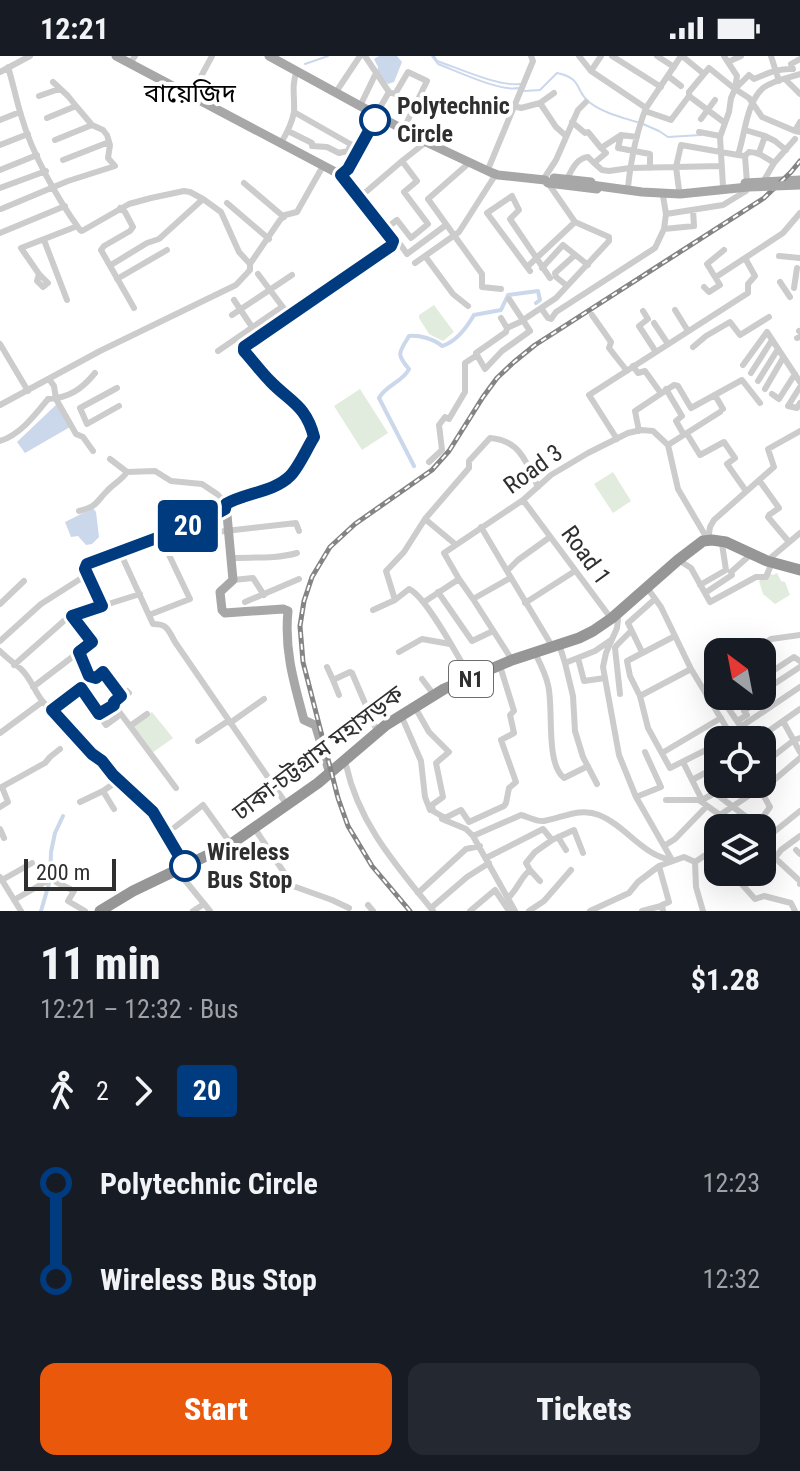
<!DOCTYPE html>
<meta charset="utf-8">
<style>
body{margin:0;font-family:"Roboto Condensed","Noto Sans Bengali",sans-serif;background:#242831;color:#f1f3f6;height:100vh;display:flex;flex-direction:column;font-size:30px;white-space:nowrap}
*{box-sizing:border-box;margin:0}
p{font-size:26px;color:#9ea1a6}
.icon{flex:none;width:44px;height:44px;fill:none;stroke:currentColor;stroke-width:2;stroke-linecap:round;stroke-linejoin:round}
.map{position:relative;height:855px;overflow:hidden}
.panel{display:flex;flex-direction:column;background:#171b24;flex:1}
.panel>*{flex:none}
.badge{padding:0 16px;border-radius:6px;font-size:28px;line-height:52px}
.needle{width:52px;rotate:328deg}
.controls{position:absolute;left:704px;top:582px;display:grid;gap:16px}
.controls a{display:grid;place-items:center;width:72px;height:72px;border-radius:16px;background:#171b24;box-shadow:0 8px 32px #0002;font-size:40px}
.scale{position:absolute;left:24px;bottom:20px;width:92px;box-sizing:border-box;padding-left:8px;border:4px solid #2f2f2f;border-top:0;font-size:22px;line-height:28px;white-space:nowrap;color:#2f2f2f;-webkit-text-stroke:6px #fff;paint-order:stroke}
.map>.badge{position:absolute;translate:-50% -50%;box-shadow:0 0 0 4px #fff}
.legs{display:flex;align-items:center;gap:12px;height:88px;padding:0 40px;font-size:26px}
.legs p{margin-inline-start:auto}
.summary{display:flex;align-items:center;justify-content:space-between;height:136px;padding:0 40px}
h1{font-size:44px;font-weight:800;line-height:60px}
.cta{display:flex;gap:16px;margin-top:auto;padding:16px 40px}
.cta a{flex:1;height:92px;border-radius:16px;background:#ea580c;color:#fff;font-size:32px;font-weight:800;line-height:92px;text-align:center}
.cta a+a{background:#242831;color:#f1f3f6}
ul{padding:0 40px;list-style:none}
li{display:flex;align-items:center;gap:28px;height:96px;font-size:30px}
li i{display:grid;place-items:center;width:12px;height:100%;margin:0 10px;background:currentColor}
li i::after{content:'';width:20px;height:20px;margin:-10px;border:6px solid;border-radius:50%;background:#171b24}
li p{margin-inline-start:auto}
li:first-child i{background:linear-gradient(#0000 50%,currentColor 0)}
li:last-child i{background:linear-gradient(currentColor 50%,#0000 0)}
.status{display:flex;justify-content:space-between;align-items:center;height:56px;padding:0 40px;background:#171b24;direction:ltr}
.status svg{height:22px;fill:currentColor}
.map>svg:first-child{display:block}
.green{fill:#e2ecde}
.water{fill:#cbd7eb}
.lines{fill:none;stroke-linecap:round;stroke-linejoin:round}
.stream{stroke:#cbd7eb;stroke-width:2}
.canal{stroke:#cbd7eb;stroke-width:4}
.minor{stroke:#ccc;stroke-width:6}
.major{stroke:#a7a7a7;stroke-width:9}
.highway{stroke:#969696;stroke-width:11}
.rail-casing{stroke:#848484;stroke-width:5}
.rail{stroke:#fff;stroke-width:2;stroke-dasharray:6;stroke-linecap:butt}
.major-bridge{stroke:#a7a7a7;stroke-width:9}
.line-1-casing{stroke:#fff;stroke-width:18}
.line-1{stroke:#003b80;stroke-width:12}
.stop-1-dot{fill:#fff;stroke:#003b80;stroke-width:4}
.labels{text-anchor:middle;stroke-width:8;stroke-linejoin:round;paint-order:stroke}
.shield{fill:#fff;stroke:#6d6d6d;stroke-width:2}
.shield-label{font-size:22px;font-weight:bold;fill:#2f2f2f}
.stop-label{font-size:24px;font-weight:bold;fill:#2f2f2f;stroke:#fff;text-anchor:start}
.street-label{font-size:24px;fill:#2f2f2f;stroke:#fff}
.neighbourhood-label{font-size:26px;fill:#000;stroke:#fff}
</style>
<div class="status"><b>12:21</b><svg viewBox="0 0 49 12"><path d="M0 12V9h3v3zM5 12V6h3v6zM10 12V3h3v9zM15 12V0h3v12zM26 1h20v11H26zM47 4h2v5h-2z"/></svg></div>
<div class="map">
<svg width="800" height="855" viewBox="0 0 800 855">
<rect width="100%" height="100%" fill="#fff"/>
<path class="green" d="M434,249l20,27 -11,9 -14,-7 -10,-16v-3z
M360,333l28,44 -26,17 -28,-44z
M613,416l18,29 -18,12 -19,-29z
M768,517l5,2 4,-2 4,8 4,1 5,13 -15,9 -12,-10 -4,-13z
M152,656l21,26 -21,15 -20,-27z"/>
<path class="water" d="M379,0h18l5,6 -8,20 -6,2 -11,-10 1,-7 -4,-8z
M58,347l12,24 -45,26 -8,-11z
M93,452l3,4 3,25 -7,7 -6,1 -8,-9 -7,1 -6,-15z"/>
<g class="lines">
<path class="stream" d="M432,0l6,8c18,7 63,28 80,24
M434,0l3,5c21,7 62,26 83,23
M305,8l23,-8
M524,35l16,-1 17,-17c26,5 18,18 32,29 14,11 32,15 48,20
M643,68l16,7 9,6 33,-2"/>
<path class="canal" d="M414,410l-35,-68c7,-13 25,-17 30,-29 -14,-16 -9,-17 0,-33 11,-1 25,3 33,10 14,-4 25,-19 32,-31l27,-5 7,-15 30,-4 2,9 -4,3
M41,855l9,-31 1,-28 4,-19 8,-17"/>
<path class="minor" d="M365,0l24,36
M579,0l12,15 10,-15
M612,0l49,31
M657,0l17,11
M682,0l22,18
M724,0l13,20 -2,13
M771,0l8,25
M728,6l13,-6
M130,7l5,-7
M8,11c5,16 8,32 13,48 11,39 36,83 59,115l2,1 47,-27 22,-6 33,-7 6,1 13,7 18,13 18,40 11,12
M591,15l55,37
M0,16l30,-16
M668,20l13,10
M785,23l15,15
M53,26l15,14 8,10
M338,33l22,-33
M191,39l21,-39
M39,40l20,-7
M689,40l36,27
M362,46l14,-29
M540,47l14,-10
M514,50l7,2 19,-5 16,24 10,9
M378,55l11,-19 6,2 13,-22 19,9 -22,45
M645,55l26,9 18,-24v-4l20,-24 26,21 14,9 13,19 33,14
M294,56l65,37
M701,63l14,-19
M0,64l20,-8
M572,66l13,11 3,-1 13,16
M800,66l-5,9 5,1
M745,74l20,6 -6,17
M288,75l24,12v3l15,1 12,6 9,-2 3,-7
M699,76l21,4
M621,79l-3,13 32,6v14
M765,80l10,5 11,9
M55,84l37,-15
M281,87c6,-10 11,-20 13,-31 1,-15 -3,-27 3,-41
M0,89l28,-11
M738,99l7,1 4,-4c10,0 17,6 25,11l-11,19
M745,100l2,27
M63,104l46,-18
M469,107l-41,36 54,75v13l19,2
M594,107l8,7 7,1 21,-3 91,-2
M774,107l21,-24
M489,111l44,-106 -2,-5
M0,114l37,-15
M341,119l7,-6 29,-52
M545,121l11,-17 22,-50 8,-8
M567,123c5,-10 10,-21 21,-22l6,6 12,-10 -5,-5 20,-13 16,2
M244,127l40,34
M723,130l-3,-49 9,-25 2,-14 4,-9 14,-14 5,4c13,-5 23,-11 39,-10l-2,-5 9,-5
M628,131c3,-27 8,-54 18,-79l35,-52
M0,132l46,-17
M679,134l-3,-23 5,-22 57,10c7,-20 8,-52 25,-67 10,-8 25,-10 37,-14
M663,140l3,18
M360,141l42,-36
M227,147l42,36
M120,152l5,4 8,15 -3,4 -26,15 -3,4 33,58
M1,153l67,-28 47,-15 -7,-8 2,-13 -3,-10 -4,-5 -11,-5 -16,-19 -29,12
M664,173l30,-3 -1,-16
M384,174l13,-10 14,18 17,-14 -24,-32 13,-11 -15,-20 24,-19
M0,177l65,-27
M395,181l12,17 39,-29
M44,184l23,60
M425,200l28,38 15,12
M779,200l21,2
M415,207l44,-31 37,-58
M111,209l36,-22 12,-4 44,-40
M527,211l48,-45
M542,212l21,-23 25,20
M530,215l-43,-58 25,-17 7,14 -9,9 40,59
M39,218l9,9 -5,4 -6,-6 2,-7 -18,-26 54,-21 1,-3
M258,218l27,36
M716,221l67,-44 17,-20
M117,223l50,-29
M780,226l10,15
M566,229l-10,-8 -1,-4 20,-18
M704,231l5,5 11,-7 -13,-21 17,-14
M794,232l3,-20
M234,244l24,36
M541,252l7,10 3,1 5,-7 99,-64 9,-19 2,-15 57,-9 23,-14
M675,254l13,21
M643,255l5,8 -9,7 17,26
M232,259l60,-40
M592,259l19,27 -2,6 18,23
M501,262l6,10 13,-6 36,-24 53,-57v-4l-34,-15 -27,-39
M654,267l14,21
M799,275l1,1
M797,282l3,-1
M0,288l28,47
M693,291l13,-11 24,-14 10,13 29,-18
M218,295l64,-44
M477,299l8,14 17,-18 28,-20 -21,-32
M743,309l24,-33 33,50
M633,310l5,7 7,-2 15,21
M751,317l21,-33
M49,323l5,7 2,13 20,35 7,3 10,14
M758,325l20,-32
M117,332l-37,20 7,16 32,-18
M666,333l16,27 -6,5 8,14
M765,333l18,-31
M772,338l7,5 16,-25
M715,339l8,14
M0,349l100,-54 136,-66 14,-15v-6l30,-44 5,-5 12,-3 26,-46
M788,350l12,-19
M788,350l9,2 3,-5
M639,375l-4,-20 39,-26 4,1 13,22 51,-28 18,23
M687,378l13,21 24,-13 11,16 -8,6 19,27
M617,383l-28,-44 159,-102v-9l7,-8 -10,-18
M0,385c20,-6 35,-26 48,-42 21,-1 34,-10 47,-26
M668,389l52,-33
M110,403l17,13 28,-1 16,10 31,3 15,10 9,10
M429,406l13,-12 -3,-25 6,-8 4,2 16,-27v-29l12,-8 -1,-2 30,-21 1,-4
M759,424l20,28 -10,7 -1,2 21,25
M523,444l87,117 8,3 -1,8
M225,453l-20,11 -85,32 33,72c15,0 15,6 22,18l112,163
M79,455c19,-5 16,-8 28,-20 6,-7 15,-11 20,-19
M481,471l26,44
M191,479l105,-12 3,8
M550,481l-32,23 -11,11 45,75
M708,484l2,-13 4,-7 60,-53 -6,-18 32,-18
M455,488l-30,-25 44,-51v-7l21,-23c30,2 37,25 48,49
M230,502c24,-1 46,1 67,-5
M768,504l32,-27
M680,505l11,7 19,34 46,-25h10l5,-12
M88,518l-3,-5 2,-5 33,-12
M233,524l20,-2 11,17
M700,529l26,-15 -4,-26
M648,533l13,18 30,62 43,71
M438,536l34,49 21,-10
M705,537l27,-18 -1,-3 18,-16
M473,543l37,-21
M395,544l-9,-29 18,-19 21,-33
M245,546l54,-23
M424,546l35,-23
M525,547l50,-32
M0,548l24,-23
M373,554l22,-10 14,-11c17,7 51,71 62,90
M149,559l41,-16 -30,-63
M617,572l-11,25 -3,14 16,88 17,42 36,63
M675,580l-48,25 3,15 10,20 8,32 22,40 48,-24
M0,585l41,-37 47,-30 14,32 38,-12
M559,588l6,19 30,-12 16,-11
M0,595c7,7 14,12 21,18 14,13 14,31 34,43l37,42 10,7 11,14 40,37 32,54
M79,596l10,24 7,2 7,-6 18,24
M399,596l23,-13 28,5
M642,596l-14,-29 27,-24
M753,596l18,-13 29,-4
M536,599c5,10 10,20 12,30 6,23 -3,78 16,93l24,-12
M578,602l6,23 21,-3
M512,604l-39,-61 -14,-20 -15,-26 79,-53 28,-25 37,-22 40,-20 13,-3 12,1 15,14 10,44 30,51
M565,607l8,33 2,35 8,26 14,27
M14,609l52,-46 8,-4 28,-9
M327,611l6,13 17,-8 2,1 25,58
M762,615l6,3 26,-17 6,4
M422,623l12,16
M333,624l6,15
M33,631l59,-45 -20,-26
M762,636l38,-25
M620,638l-5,-46 2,-3 14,-14
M640,640l51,-27
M720,640l19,28
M114,649l16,21 17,-12
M416,653l13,23 20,20 -13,11 7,34 -11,8 1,6 12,7 16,-8 8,12 35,-16 2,-3 3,-15 7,-6 -15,-42 13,-7 -4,-18 4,-4 -14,-45
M52,654l29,-22 25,37 11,-8
M99,658l15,-9v-3l13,-11 2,2
M401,659l20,46 4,36 5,13
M737,665l10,-6 -3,-4 4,-3 -3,-4 12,-8
M783,665l17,31
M230,667l34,-24
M130,670l46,62
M0,677l42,-31
M730,678l70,-47
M756,684l44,-31
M198,685l30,-20
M662,697l59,-35
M683,706l19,38
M346,709c13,59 50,100 87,146
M762,709l32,-25 6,-2
M692,724l26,-14
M731,728l-29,16h-3l32,23
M0,732l45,-25 5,-6 10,-8
M103,735l11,18
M715,737l43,33
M762,737l11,-12 27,-23
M636,741l25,-10 -16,-35
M666,744h33
M80,746l23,-11 16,-11
M0,751l8,-5 -6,-15
M800,755l-31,25 -7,10 38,35v3
M720,759l40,-27
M442,763l24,10 7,7 42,75
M175,771l28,-22 28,39
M725,772l3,-4 3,-1 9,5
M755,772l15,-21 -13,-23
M0,773l4,9
M255,773l38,57 39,14 17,8
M473,780l48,-21c8,2 15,7 23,6 18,-3 36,-14 55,-6 26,10 44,41 73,45
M558,781l8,13
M664,790l11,-7 31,-32
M796,794l4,4
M486,802l57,-29 9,11 22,-10 9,23
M775,802l6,-8 19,-14
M695,806l1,25 7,24
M659,810l10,36 -7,3 1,6
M731,816l24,27 9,-3 27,7 4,8
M179,817l31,38
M57,818l-1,8 18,9 -6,10 17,10
M0,821l21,34
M2,824l30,-17
M540,825l-10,-11 -4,-7 9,-11 17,-12
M418,837l48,-44 14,-3
M508,842c10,-9 12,-20 22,-28
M14,844l33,-19
M368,849l5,6
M431,852l36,-31 22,-14
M193,855l11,-7
M470,855l25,-21 14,21
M529,855l15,-10 27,-31
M590,855l39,-18 9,-11 21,-16 25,-9 11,5 12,-8 11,-15
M642,855l19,-5"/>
<path class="major" d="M116,0l225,119 52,66 -2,5 -147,101v4l27,32 31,27 12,27c-7,11 -15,30 -24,39 -16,17 -45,16 -64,28l7,76 -13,12 2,18 3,3 58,-4 5,2c-4,39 6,72 16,109l11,5 1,2 14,47
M269,0l157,86 64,30 8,3 47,5 3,3 49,6
M554,122l37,4
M745,127l55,-3"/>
<path class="highway" d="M100,855l33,-20 98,-47 87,-61 68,-58 58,-36 68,-29 67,-22 14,-7 19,-13 66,-58 25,-19 9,-1 14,2 41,19 33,9"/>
<defs>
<path id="rail" d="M410,855l-38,-45 -24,-40 -10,-28 -35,-136 -3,-36 4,-25 8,-24 18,-30 25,-23 77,-54 17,-19 34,-54 14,-19 17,-16 21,-17 229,-147 27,-26 9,-11"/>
</defs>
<use href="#rail" class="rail-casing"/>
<use href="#rail" class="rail"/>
<path class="major-bridge" d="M591,129l51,7 38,2 68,-7 52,-2"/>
</g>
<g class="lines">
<defs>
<path id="line-1" d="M185,810l-32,-54 -40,-37 -11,-14 -10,-7 -40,-44 29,-22 18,26 15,-9v-3l7,-6 -18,-24 -7,6 -7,-2 -10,-24 13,-10 -20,-26 30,-10 -17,-37 2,-5 118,-44 20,-11 1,-5c19,-11 48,-12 64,-28 9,-9 17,-28 24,-39 -8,-32 -24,-35 -44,-56 -9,-9 -17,-20 -26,-30v-4l147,-101 2,-5 -52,-66 7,-6 27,-49"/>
</defs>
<use href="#line-1" class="line-1-casing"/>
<use href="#line-1" class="line-1"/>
</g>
<g class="stop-1-dot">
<circle cx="375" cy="64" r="14"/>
<circle cx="185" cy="810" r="14"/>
</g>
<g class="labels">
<rect class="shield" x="449" y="605" width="44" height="36" rx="6"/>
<g class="shield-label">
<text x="471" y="631">N1</text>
</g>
<g class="stop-label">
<text x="397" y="58">Polytechnic<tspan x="397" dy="28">Circle</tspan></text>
<text x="207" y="804">Wireless<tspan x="207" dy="28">Bus Stop</tspan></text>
</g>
<g class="street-label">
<text transform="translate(533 413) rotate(-36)" y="8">Road 3</text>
<text transform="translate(586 499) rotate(54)" y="8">Road 1</text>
<text transform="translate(318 697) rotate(-37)" y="8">ঢাকা-চট্টগ্রাম মহাসড়ক</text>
</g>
<g class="neighbourhood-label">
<text x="190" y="46">বায়েজিদ</text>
</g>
</g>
</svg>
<div class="controls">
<a><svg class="needle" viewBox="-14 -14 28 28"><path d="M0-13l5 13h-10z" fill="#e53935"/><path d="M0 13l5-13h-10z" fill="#9ea1a6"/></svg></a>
<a><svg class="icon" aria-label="locate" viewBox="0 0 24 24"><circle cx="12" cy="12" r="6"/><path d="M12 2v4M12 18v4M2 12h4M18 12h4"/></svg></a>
<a><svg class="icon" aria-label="layers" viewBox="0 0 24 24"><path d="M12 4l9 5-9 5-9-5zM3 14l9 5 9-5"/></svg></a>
</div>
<div class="scale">200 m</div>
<b class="badge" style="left:188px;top:470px;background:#003b80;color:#fff">20</b>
</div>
<section class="panel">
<div class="summary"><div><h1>11 min</h1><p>12:21 – 12:32 · Bus</p></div><b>$1.28</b></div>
<div class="legs"><svg class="icon" aria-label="walk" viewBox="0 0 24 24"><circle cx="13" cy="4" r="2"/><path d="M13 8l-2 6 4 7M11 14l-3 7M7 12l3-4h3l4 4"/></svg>2<svg class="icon" aria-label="forward" viewBox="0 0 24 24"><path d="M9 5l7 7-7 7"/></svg><b class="badge" style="background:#003b80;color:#fff">20</b></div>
<ul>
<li><i style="color:#003b80"></i><b>Polytechnic Circle</b><p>12:23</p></li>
<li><i style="color:#003b80"></i><b>Wireless Bus Stop</b><p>12:32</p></li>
</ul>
<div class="cta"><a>Start</a><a>Tickets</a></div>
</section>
